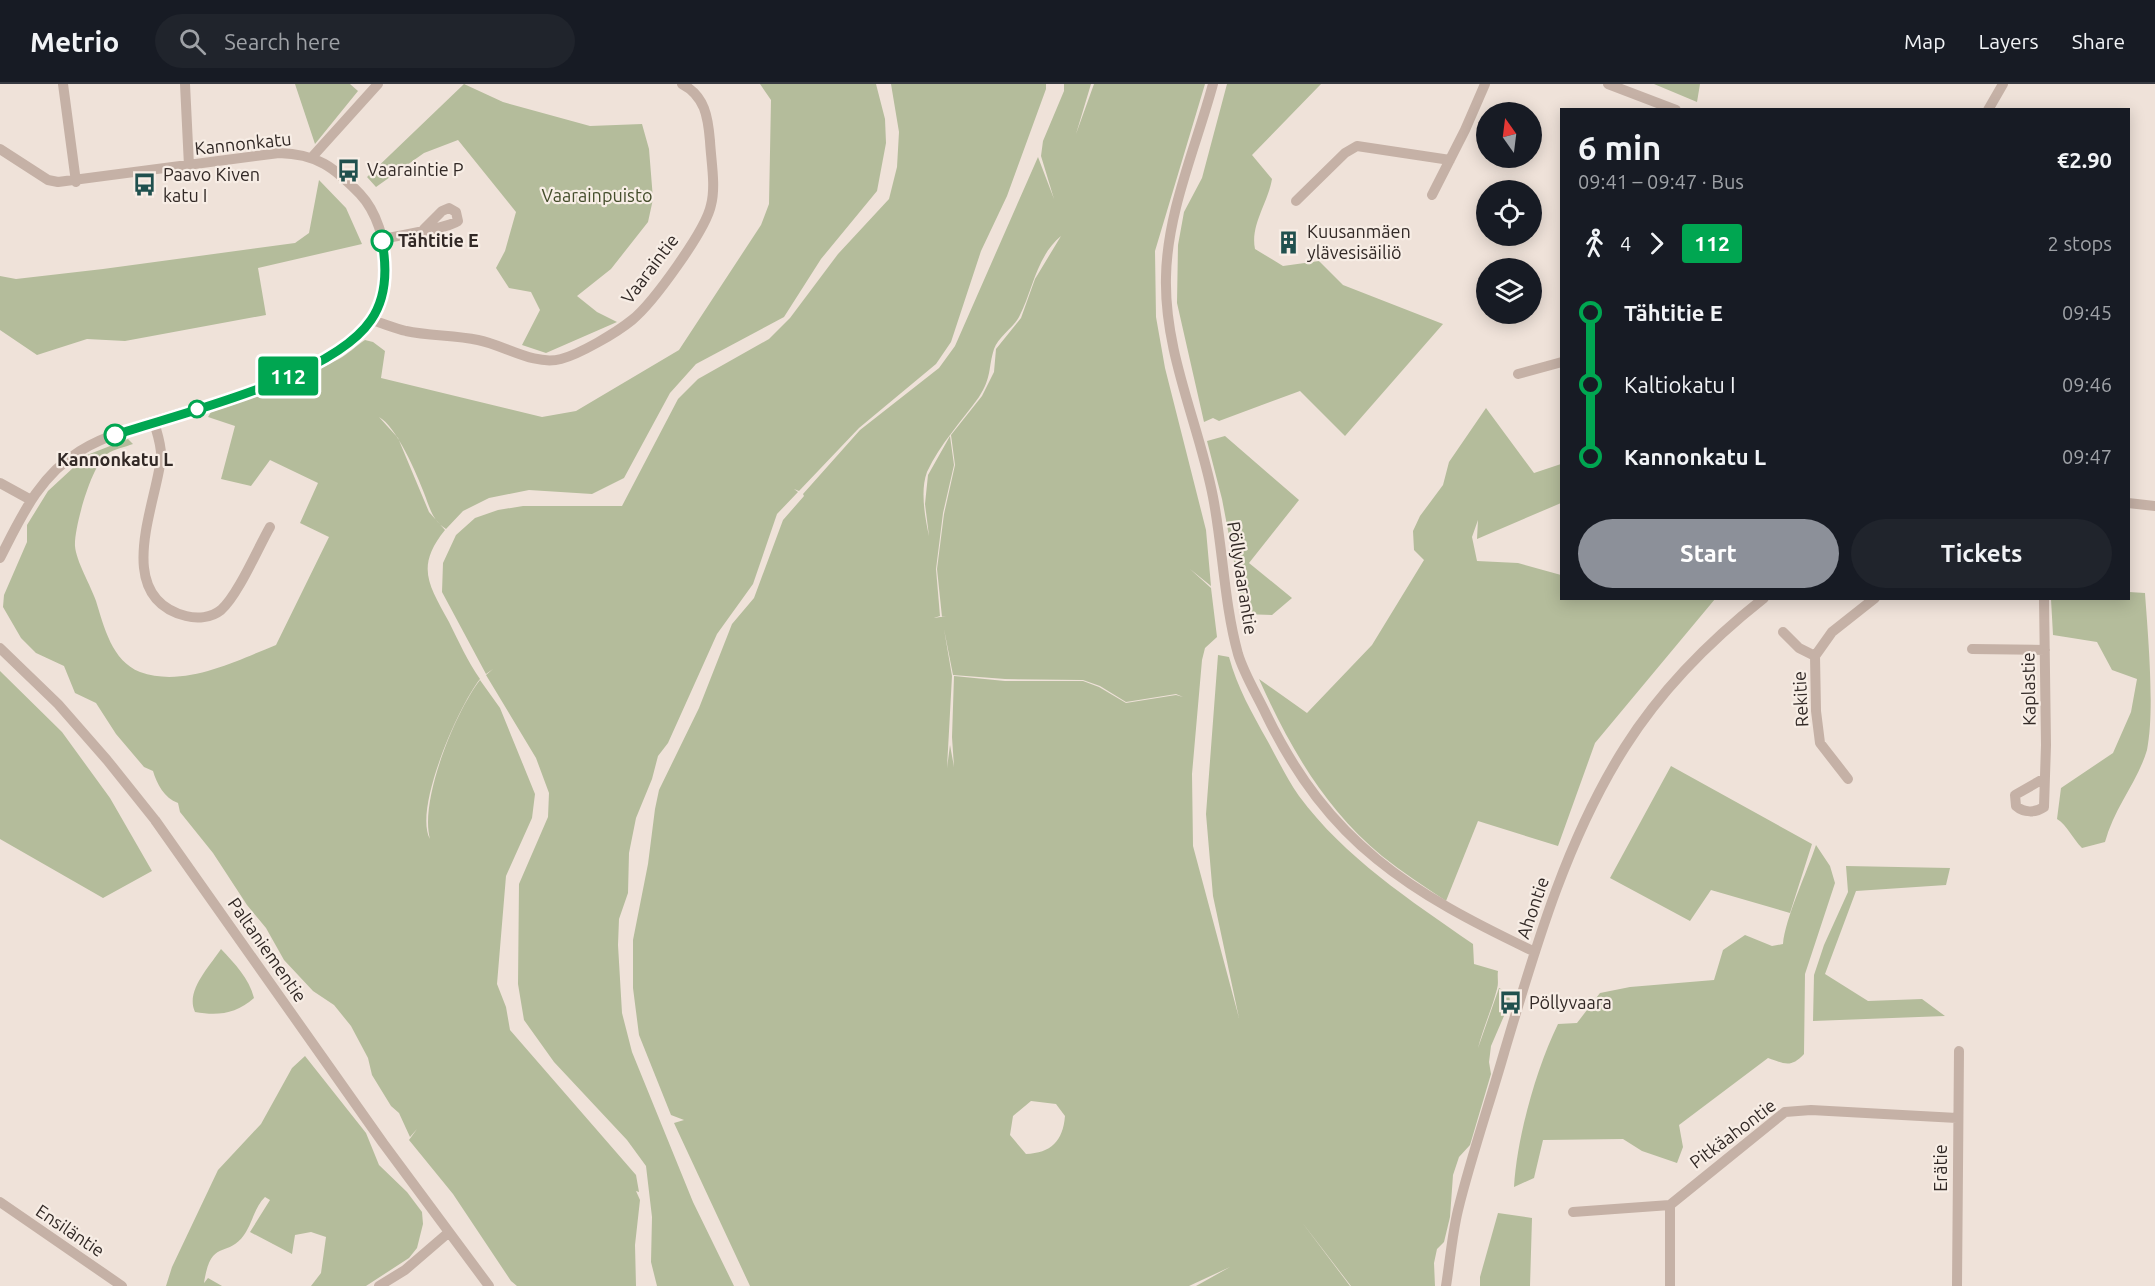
<!DOCTYPE html>
<meta charset="utf-8">
<style>
body{margin:0;font-family:Ubuntu,sans-serif;background:#20242c;color:#f1f3f6;height:100vh;display:flex;flex-direction:column;font-size:22px;white-space:nowrap}
*{box-sizing:border-box;margin:0}
p{font-size:20px;color:#9ea1a6}
.icon{flex:none;width:33px;height:33px;fill:none;stroke:currentColor;stroke-width:2;stroke-linecap:round;stroke-linejoin:round}
.map{position:relative;flex:1;overflow:hidden}
.details{position:absolute;left:1560px;top:24px;width:570px;height:492px;display:flex;flex-direction:column;background:#171b24;border-radius:0px;box-shadow:0 3px 15px #0003}
.details>*{flex:none}
.badge{padding:0 12px;border-radius:4px;font-size:21px;line-height:39px}
.needle{width:39px;rotate:346deg}
.controls{position:absolute;left:1476px;top:18px;display:grid;gap:12px}
.controls a{display:grid;place-items:center;width:66px;height:66px;border-radius:50%;background:#171b24;box-shadow:0 3px 15px #0003;font-size:30px}
.map>.badge{position:absolute;translate:-50% -50%;box-shadow:0 0 0 3px #fff}
.legs{display:flex;align-items:center;gap:9px;height:66px;padding:0 18px;font-size:20px}
.legs p{margin-inline-start:auto}
.summary{display:flex;align-items:center;justify-content:space-between;height:102px;padding:0 18px}
h1{font-size:33px;font-weight:600;line-height:45px}
.primary-button{display:flex;gap:12px;margin-top:auto;padding:12px 18px}
.primary-button a{flex:1;height:69px;border-radius:36px;background:#8c9099;color:#fff;font-size:24px;font-weight:600;line-height:69px;text-align:center}
.primary-button a+a{background:#20242c;color:#f1f3f6}
ul{padding:0 18px;list-style:none}
li{display:flex;align-items:center;gap:21px;height:72px;font-size:22px}
li i{display:grid;place-items:center;width:9px;height:100%;margin:0 8px;background:currentColor}
li i::after{content:'';width:15px;height:15px;margin:-8px;border:4px solid;border-radius:50%;background:#171b24}
li p{margin-inline-start:auto}
li:first-child i{background:linear-gradient(#0000 50%,currentColor 0)}
li:last-child i{background:linear-gradient(currentColor 50%,#0000 0)}
header{display:flex;align-items:center;gap:36px;box-sizing:border-box;height:84px;padding:0 30px;background:#171b24;border-bottom:2px solid #363941}
header strong{font-size:28px}
nav{display:flex;gap:33px;margin-inline-start:auto;font-size:21px}
.search{width:420px;height:54px;background:#20242c;display:flex;align-items:center;gap:15px;box-sizing:border-box;padding:0 21px;border-radius:33px;color:#9ea1a6;font-size:22px}
.map>svg:first-child{display:block}
.green{fill:#b4bc9b;fill-rule:evenodd}
.lines{fill:none;stroke-linecap:round;stroke-linejoin:round}
.minor{stroke:#c5b1a6;stroke-width:10}
.line-1-casing{stroke:#fff;stroke-width:14}
.line-1{stroke:#00a651;stroke-width:9}
.stop-1-dot{fill:#fff;stroke:#00a651;stroke-width:3}
.labels{text-anchor:middle;stroke-width:4.5;stroke-linejoin:round;paint-order:stroke}
.street-label{font-size:18px;fill:#322926;stroke:#f7ede5}
.poi-label{font-size:18px;fill:#322926;stroke:#f7ede5;text-anchor:start}
.park-label{font-size:18px;fill:#454e2c;stroke:#f7ede5}
.stop-label{font-size:18px;font-weight:bold;fill:#322926;stroke:#f7ede5;text-anchor:start}
</style>
<header>
<strong>Metrio</strong>
<div class="search"><svg class="icon" aria-label="search" viewBox="0 0 24 24"><circle cx="10" cy="10" r="6"/><path d="M15 15l6 6"/></svg>Search here</div>
<nav><a>Map</a><a>Layers</a><a>Share</a></nav>
</header>
<div class="map">
<svg width="2155" height="1202" viewBox="0 0 2155 1202">
<rect width="100%" height="100%" fill="#efe2d9"/>
<path class="green" d="M295,0h55l8,7 -43,53z
M464,0l39,18 87,24 52,-2 7,25 4,50 -5,23 -37,47 -34,27 20,16 20,10 -71,31 -24,-8 18,-35 -9,-18 -22,-4 -13,-20 9,-17 11,-39 -58,-72 -34,13 -48,34 -9,-10z
M760,0h116l9,35 1,24 -9,48 -56,68 -37,58 -88,47 -26,29 -46,85 -32,16 -63,-4 -40,8 -26,13 -17,18c-14,-9 -16,-21 -22,-36 -7,-19 -28,-67 -45,-76l19,21 31,74 16,18c-30,37 -16,55 4,92 10,20 18,38 31,57 -21,26 -67,130 -50,160 -11,-39 26,-128 50,-159l20,28 35,86 -3,24 -26,58 -9,108 9,23 4,23 126,145 3,17 -3,-1 4,9 -5,45 1,41h-119l-6,-5 -58,-87 -44,-54 8,-11 -7,8 -11,-24 -8,-7 -19,-31 -4,-17 -17,-32 -17,-21 -21,-14 -29,-31 -18,-32 -19,-23 -34,-52 -33,-41 -2,-9c-14,-5 -21,-19 -25,-32l-9,-4 -28,-33 -20,-31 -21,-10 -11,-27 -28,-13 -15,-15 -18,-31 1,-12 23,-53v-17l21,-34 39,-36 41,-16 5,5c-8,3 -19,5 -26,10 -15,10 -33,73 -32,92 1,15 16,40 21,55 8,26 16,60 44,71 44,16 96,-11 136,-27l53,-108 -29,-14 18,-40 -48,-23 -19,26 -30,-7 14,-53 -27,-9 3,-5c44,-15 87,-32 128,-53 9,-5 17,-13 26,-19l8,2 12,9 -4,27 161,39 34,-6 103,-61 82,-125 8,-21 2,-104z
M891,0h155v5l-39,107 -26,55 -30,91 -15,22 -77,64 -60,63 -5,-2 4,3 -21,22 -24,70 -36,50 -49,109 -10,13 -6,23 -16,39 -7,35 -1,40 -9,26 -1,26 4,68 10,39 61,150 41,84h-77l-6,-24 1,-45 -6,-51 -19,-26 -73,-78 -30,-42 -6,-36 1,-100 29,-67 1,-24 -13,-35 -50,-83 7,-6 -7,5 -44,-82 1,-29 13,-28 19,-17 23,-8 25,-4h99l56,-107 20,-20 71,-40 21,-21 48,-64 51,-55 8,-32 2,-35z
M1064,0h27l-15,50 18,-50h111l-50,167 1,66 9,51 41,162 5,56 -21,-17 21,19 6,49 -12,11 -3,12 -10,114 1,72 46,172 -26,-122 -7,-82 12,-159 11,2c8,30 23,56 38,83 10,18 20,39 32,56 45,61 112,105 174,148l1,20 24,7c-1,6 1,12 -1,18 -5,20 -14,39 -19,59l21,-60 10,5 1,9 -19,44 -2,16 2,12 -21,71 -11,12 -6,18 -3,42 -6,25 -7,7 -3,14 1,23h-84l-50,-65 49,65h-154l34,-19 -41,19h-439l-76,-163 10,-3 -13,-5 -32,-80 -6,-47v-48l15,-76 7,-55 4,-19 40,-82 33,-84 22,-26 29,-78 21,-24 -1,-2 57,-64 79,-62 16,-22 83,-189 16,42 -13,-43 2,-15 21,-50zM1061,152l-26,43 -14,39 -25,31 -2,23 -12,24 -31,39 4,30 -11,49 -7,55 5,48 4,-1 -12,2 6,-2 -4,-47 7,-56 11,-48 -4,-29 -22,39 -3,29 4,32c-4,-18 -9,-46 -2,-64 13,-28 34,-50 52,-75 13,-20 9,-29 15,-48 4,-12 19,-21 25,-32 14,-27 17,-60 42,-81zM944,545l9,46 52,4 78,1 17,6 26,16 50,-8 7,3 -7,-2 -50,8 -27,-16 -16,-6h-78l-51,-5 -2,61 2,30 -4,-22 -3,23 5,-92zM1031,1017l25,3 9,12c-2,25 -14,37 -39,38l-16,-19 3,-19z
M1227,0h94l-69,71 20,24c-4,24 -22,46 -17,70l28,17 36,-5 24,24 100,39 -98,112 -45,-45 -81,30 -6,-3 -9,4 -27,-119 1,-58 6,-33 18,-34z
M1654,0h46l-3,18z
M319,96l27,28 16,36 -104,24 8,47 -141,26 -38,-2 -50,16 -37,-25v-54l16,3 87,-10 192,-26 14,-10z
M1486,324l48,65 27,-9v39l-84,36 1,-19 -6,17 5,24 41,2 43,12 1,23 153,1 -120,144 -37,103 -80,-25 -32,80c-22,-15 -44,-29 -64,-45 -58,-48 -93,-110 -123,-177l48,34 65,-68 52,-85 -10,-10 -1,-19 7,-15 23,-31 6,-23z
M1225,352l74,64 -50,63 43,35 -20,17 -28,-1 -22,-115 -15,-58z
M2129,508l16,1c3,43 10,117 2,157 -9,31 -33,58 -42,92l-23,6c-9,-9 -15,-23 -25,-29l4,-31 52,-35 18,-41 6,-33 -25,-9 -15,-28 -44,-7 -2,-36 77,-1z
M0,587l62,61 48,66 42,73 -49,27 -103,-59z
M1671,682l141,78 -22,69 -79,-23 -21,31 -80,-43z
M1816,761l14,21 5,17 -30,91 -1,80c-13,14 -19,10 -36,4l-89,67 4,22 -6,16 -35,-12 -19,-12 -80,1 -9,38 -20,9c3,-50 22,-118 44,-163l19,-1 23,-30 30,-6 84,-7 9,-30 22,-15 27,11 11,-2c2,-25 24,-72 33,-99z
M1846,782l104,2 -4,17 -90,6 -31,83 43,27 54,-2 23,17 -132,5 1,-46 10,-30 24,-53z
M221,865c14,15 28,29 33,49 -18,16 -36,18 -59,14 -10,-21 15,-46 26,-63z
M305,972l61,77 13,32 28,27 15,20 1,12 -6,24 -8,10 -43,28h-55l10,-13 5,-36 -15,-5 -16,3 -3,19 -42,-22 20,-32 -5,-3c-11,11 -12,25 -21,38 -17,24 -33,2 -40,48l4,-5 14,8h-56l6,-19 46,-97 43,-46 31,-56z
M1498,1129l34,5 -2,68h-50v-9z"/>
<g class="lines">
<path class="minor" d="M63,0l13,98
M185,0l4,82
M1213,0c-17,63 -46,128 -47,193 -2,76 33,147 47,220 10,52 11,106 25,157 6,20 19,41 28,60 63,130 143,178 269,238
M1608,0l68,26
M1988,26l15,-26
M0,65l48,31 10,2 221,-29c38,1 55,14 81,41 17,18 25,47 26,71 5,126 -227,136 -306,186 -41,25 -59,66 -80,107
M313,72l65,-72
M1432,111l33,-65 20,-46
M1296,117l49,-48 12,-7 93,14
M382,155c18,-4 64,-10 76,-18l-2,-9 -7,-4 -7,3 -18,18
M371,236c11,3 23,8 35,11 23,5 48,4 72,9 26,5 56,26 83,19 19,-5 55,-26 71,-39 21,-17 74,-90 79,-115 5,-19 0,-44 -1,-64 -2,-24 -5,-45 -28,-57
M1518,290l44,-12
M154,338c3,11 8,24 7,36 -5,47 -49,139 25,158 11,3 25,2 35,-6 17,-15 37,-62 49,-83
M0,399l31,17
M2128,419l27,3
M1783,548l16,16 16,8
M0,564l58,56 49,56 48,60 228,323 106,143
M1972,565l73,1
M1848,695l-28,-36 -4,-32 -1,-55 17,-24 43,-34
M2043,695l-28,16 1,11c8,7 19,7 28,1l2,-62 -2,-147
M0,1118l122,84
M1670,1121v81
M1573,1128l97,-7 115,-93 26,-2 146,8
M379,1202l26,-16 43,-37
M1446,1202c4,-25 6,-51 12,-76 13,-53 31,-105 46,-157 31,-104 62,-213 121,-306 36,-57 87,-108 139,-149
M1957,1202l2,-235"/>
</g>
<g class="lines">
<defs>
<path id="line-1" d="M115,351c66,-22 217,-57 256,-115 16,-23 16,-52 11,-79"/>
</defs>
<use href="#line-1" class="line-1-casing"/>
<use href="#line-1" class="line-1"/>
</g>
<defs>
<symbol id="bus-bare" viewBox="-9 -9 18 18"><path d="M-5-6H5V4H4V6H2V4H-2V6H-4V4H-5ZM-3.5-4V0h7V-4ZM-3.5 1.2v1.5H-2V1.2ZM2 1.2v1.5H3.5V1.2Z" fill="#20504e" stroke="#f7ede5" stroke-width="2.5" paint-order="stroke"/></symbol>
<symbol id="building-bare" viewBox="-9 -9 18 18"><path d="M-4-6H4V6H1V3H-1V6H-4ZM-2.5-4.3h1.7v1.8h-1.7ZM.8-4.3h1.7v1.8H.8ZM-2.5-1h1.7V.8h-1.7ZM.8-1h1.7V.8H.8Z" fill="#20504e" stroke="#f7ede5" stroke-width="2.5" paint-order="stroke"/></symbol>
</defs>
<g fill-rule="evenodd">
<use href="#bus-bare" x="332" y="70" width="33" height="33"/>
<use href="#bus-bare" x="128" y="84" width="33" height="33"/>
<use href="#building-bare" x="1272" y="142" width="33" height="33"/>
<use href="#bus-bare" x="1494" y="902" width="33" height="33"/>
</g>
<g class="stop-1-dot">
<circle cx="382" cy="157" r="10"/>
<circle cx="197" cy="325" r="8"/>
<circle cx="115" cy="351" r="10"/>
</g>
<g class="labels">
<g class="street-label">
<text transform="translate(243 60) rotate(-6)" y="6">Kannonkatu</text>
<text transform="translate(650 185) rotate(-53)" y="6">Vaaraintie</text>
<text transform="translate(1242 494) rotate(81)" y="6">Pöllyvaarantie</text>
<text transform="translate(2029 605) rotate(-91)" y="6">Kaplastie</text>
<text transform="translate(1801 615) rotate(-93)" y="6">Rekitie</text>
<text transform="translate(1533 824) rotate(-71)" y="6">Ahontie</text>
<text transform="translate(267 866) rotate(55)" y="6">Paltaniementie</text>
<text transform="translate(1733 1050) rotate(-37)" y="6">Pitkäahontie</text>
<text transform="translate(1941 1084) rotate(-90)" y="6">Erätie</text>
<text transform="translate(70 1147) rotate(34)" y="6">Ensiläntie</text>
</g>
<g class="poi-label">
<text x="367" y="92">Vaaraintie P</text>
<text x="163" y="97">Paavo Kiven<tspan x="163" dy="21">katu I</tspan></text>
<text x="1307" y="154">Kuusanmäen<tspan x="1307" dy="21">ylävesisäiliö</tspan></text>
<text x="1529" y="925">Pöllyvaara</text>
</g>
<g class="park-label">
<text x="597" y="118">Vaarainpuisto</text>
</g>
<g class="stop-label">
<text x="398" y="163">Tähtitie E</text>
<text x="115" y="382" text-anchor="middle">Kannonkatu L</text>
</g>
</g>
</svg>
<div class="controls">
<a><svg class="needle" viewBox="-14 -14 28 28"><path d="M0-13l5 13h-10z" fill="#e53935"/><path d="M0 13l5-13h-10z" fill="#9ea1a6"/></svg></a>
<a><svg class="icon" aria-label="locate" viewBox="0 0 24 24"><circle cx="12" cy="12" r="6"/><path d="M12 2v4M12 18v4M2 12h4M18 12h4"/></svg></a>
<a><svg class="icon" aria-label="layers" viewBox="0 0 24 24"><path d="M12 4l9 5-9 5-9-5zM3 14l9 5 9-5"/></svg></a>
</div>
<b class="badge" style="left:288px;top:292px;background:#00a651;color:#fff">112</b>
<section class="details">
<div class="summary"><div><h1>6 min</h1><p>09:41 – 09:47 · Bus</p></div><b>€2.90</b></div>
<div class="legs"><svg class="icon" aria-label="walk" viewBox="0 0 24 24"><circle cx="13" cy="4" r="2"/><path d="M13 8l-2 6 4 7M11 14l-3 7M7 12l3-4h3l4 4"/></svg>4<svg class="icon" aria-label="forward" viewBox="0 0 24 24"><path d="M9 5l7 7-7 7"/></svg><b class="badge" style="background:#00a651;color:#fff">112</b><p>2 stops</p></div>
<ul>
<li><i style="color:#00a651"></i><b>Tähtitie E</b><p>09:45</p></li>
<li><i style="color:#00a651"></i><span>Kaltiokatu I</span><p>09:46</p></li>
<li><i style="color:#00a651"></i><b>Kannonkatu L</b><p>09:47</p></li>
</ul>
<div class="primary-button"><a>Start</a><a>Tickets</a></div>
</section>
</div>
